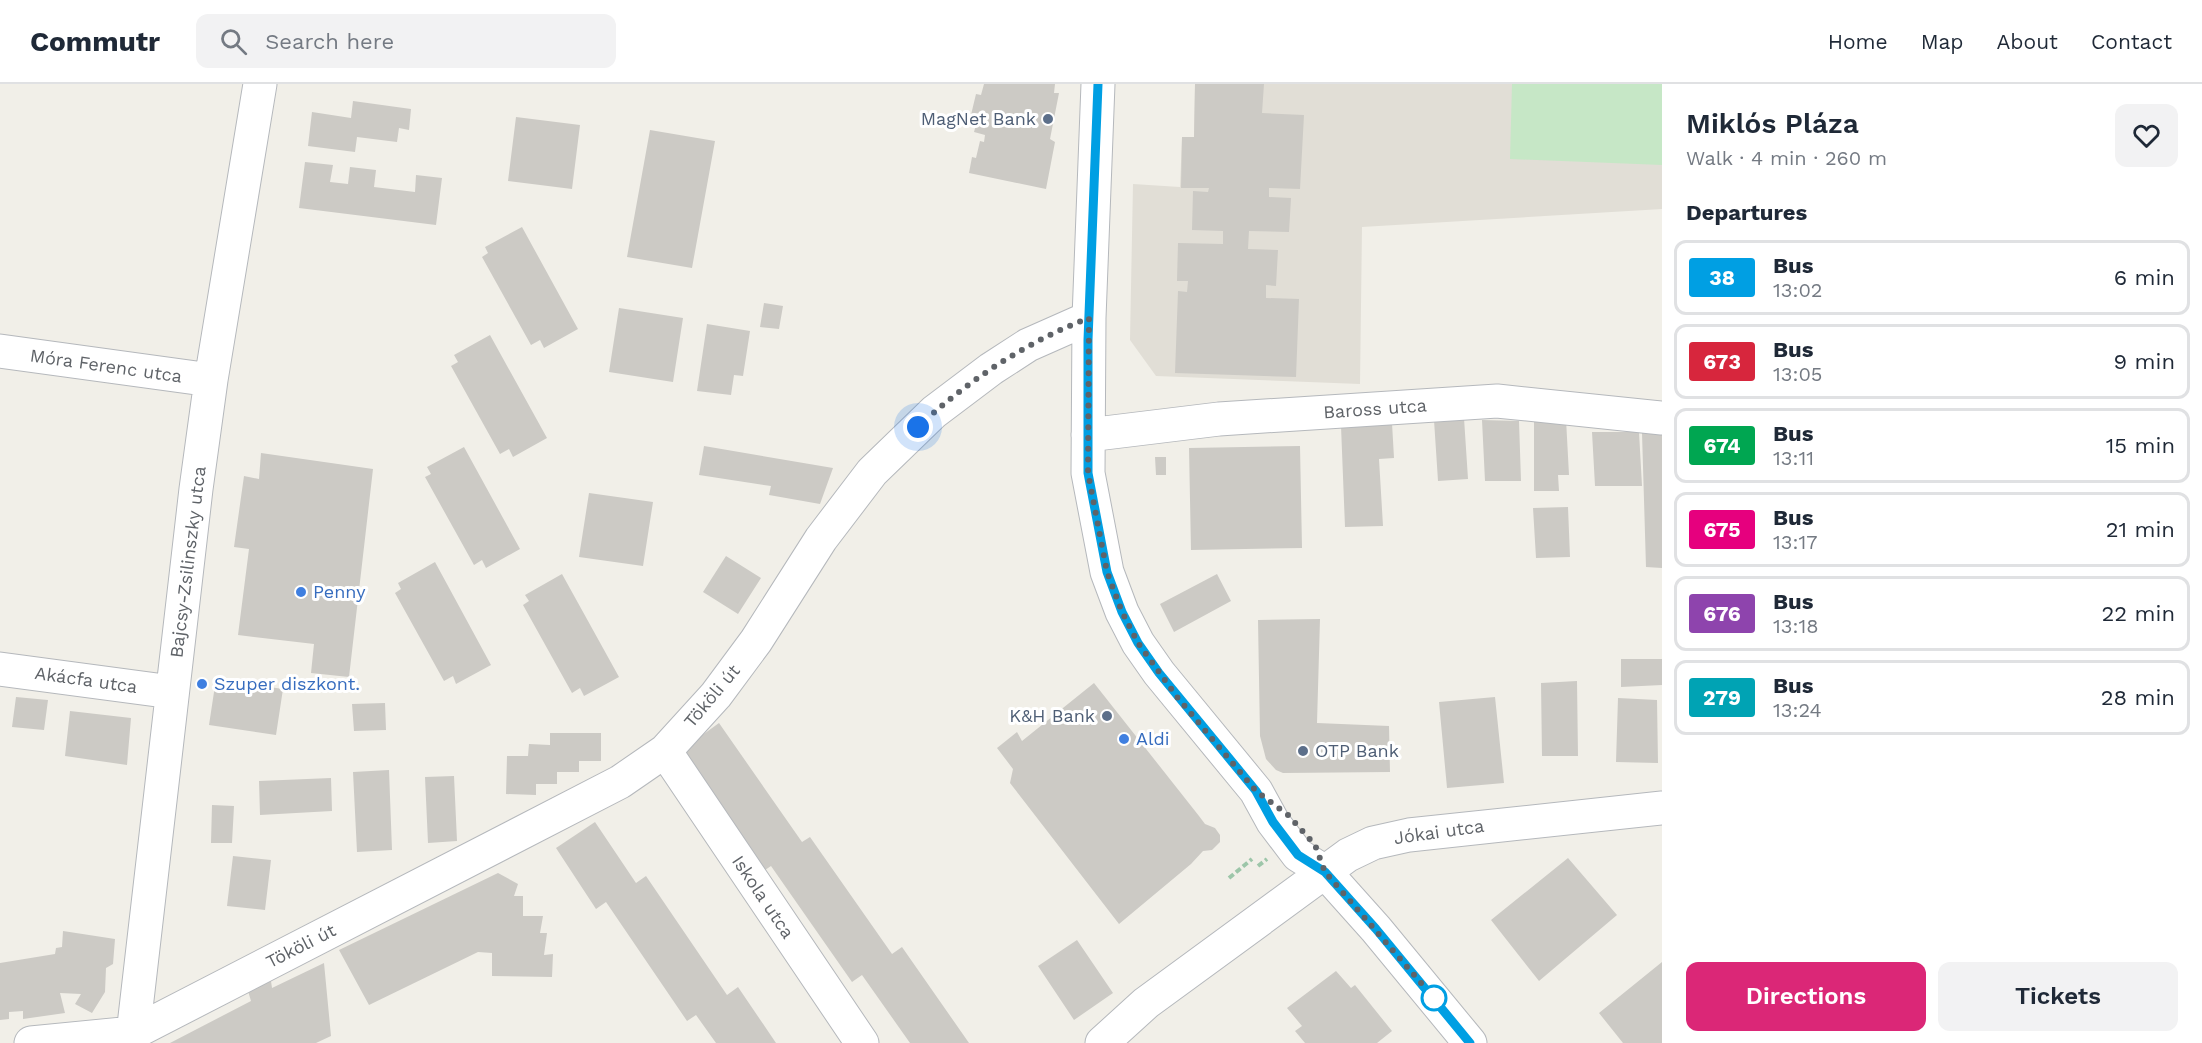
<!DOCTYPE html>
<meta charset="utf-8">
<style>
body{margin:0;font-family:"Work Sans",sans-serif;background:#f2f2f3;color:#1f2937;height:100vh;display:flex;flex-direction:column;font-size:22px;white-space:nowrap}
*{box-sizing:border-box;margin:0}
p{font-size:20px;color:#747a83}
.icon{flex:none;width:33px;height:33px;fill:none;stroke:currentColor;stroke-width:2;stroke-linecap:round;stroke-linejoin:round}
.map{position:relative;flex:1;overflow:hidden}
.drawer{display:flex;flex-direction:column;background:#fff;width:540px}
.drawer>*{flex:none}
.badge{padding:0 12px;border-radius:4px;font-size:21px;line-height:39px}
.you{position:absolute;width:30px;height:30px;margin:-15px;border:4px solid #fff;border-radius:50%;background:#1a73e8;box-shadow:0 0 0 9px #1a73e833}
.map>.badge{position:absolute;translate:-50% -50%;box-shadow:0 0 0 3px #fff}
h2{padding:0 24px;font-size:22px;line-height:54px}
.round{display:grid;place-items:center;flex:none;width:63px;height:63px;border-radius:12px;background:#f2f2f3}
.headline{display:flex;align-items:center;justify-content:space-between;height:102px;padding:0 24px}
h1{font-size:28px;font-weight:600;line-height:45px}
.action{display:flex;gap:12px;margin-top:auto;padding:12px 24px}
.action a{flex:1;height:69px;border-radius:12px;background:#db2777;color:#fff;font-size:24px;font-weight:600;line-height:69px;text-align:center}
.action a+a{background:#f2f2f3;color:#1f2937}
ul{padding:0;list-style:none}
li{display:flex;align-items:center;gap:18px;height:75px;margin:0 12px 9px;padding:0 12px;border:3px solid #e0e1e3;border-radius:12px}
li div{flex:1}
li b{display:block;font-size:22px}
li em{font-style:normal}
li .badge{min-width:66px;font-weight:700;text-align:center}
header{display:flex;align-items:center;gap:36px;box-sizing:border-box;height:84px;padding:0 30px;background:#fff;border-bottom:2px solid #e0e1e3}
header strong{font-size:28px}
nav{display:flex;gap:33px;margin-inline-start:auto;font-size:21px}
.search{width:420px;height:54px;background:#f2f2f3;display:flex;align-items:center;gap:15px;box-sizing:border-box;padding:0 21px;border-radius:12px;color:#747a83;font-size:22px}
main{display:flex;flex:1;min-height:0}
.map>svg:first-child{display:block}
.education{fill:#e1ded6}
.green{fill:#c6e7c6}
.building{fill:#cccac5}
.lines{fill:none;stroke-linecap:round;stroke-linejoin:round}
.minor-casing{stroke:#b5b8bc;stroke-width:35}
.path{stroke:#9dc6a9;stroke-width:4;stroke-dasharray:6 3;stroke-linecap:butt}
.minor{stroke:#fff;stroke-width:33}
.line-casing{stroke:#fff;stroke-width:14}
.line{stroke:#009fe3;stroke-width:9}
.walk{stroke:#5f6368;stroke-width:6;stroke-dasharray:0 10.8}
.service-dot{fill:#5c6f8a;stroke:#fff;stroke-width:2}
.shop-dot{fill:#3f7fe0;stroke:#fff;stroke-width:2}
.stop-dot{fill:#fff;stroke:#009fe3;stroke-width:3}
.labels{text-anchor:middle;stroke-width:6;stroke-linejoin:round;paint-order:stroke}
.service-label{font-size:18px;fill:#4e5e75;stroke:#fff;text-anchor:end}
.street-label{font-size:18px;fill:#5f6368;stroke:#fff}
.shop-label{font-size:18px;fill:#366cbe;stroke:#fff;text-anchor:start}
</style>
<header>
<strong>Commutr</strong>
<div class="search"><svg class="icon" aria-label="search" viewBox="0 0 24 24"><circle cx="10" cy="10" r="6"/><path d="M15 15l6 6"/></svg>Search here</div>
<nav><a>Home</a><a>Map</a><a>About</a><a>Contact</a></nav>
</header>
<main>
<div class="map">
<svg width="1662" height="959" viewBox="0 0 1662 959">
<rect width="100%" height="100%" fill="#f1efe8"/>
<path class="education" d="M1195,0h467v125l-300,18 -2,157 -204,-8 -26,-36 3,-156 47,3 2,-50h12z"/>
<path class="green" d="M1512,0h150v81l-152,-6z"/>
<path class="building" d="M984,0h71l-1,9h5l-9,46 5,3 -9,47 -77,-16 3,-16 4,1 4,-17 4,1 1,-7 -11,-3 3,-11 -7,-2 6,-25 5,1z
M1195,0h69l-2,29 42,2 -4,74 -31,-1v9l22,1 -2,34 -40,-1 -1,18 30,1 -2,36 -10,-1v13l33,1 -3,78 -121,-4 3,-82 9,1 1,-11h-11l1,-38 45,1v-13l-31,-1 1,-39 15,1 1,-4h-28l1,-51h12z
M353,17l58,8 -2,21 -10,-2 -2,14 -40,-5 -2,15 -47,-6 4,-34 39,6z
M516,33l64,8 -8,64 -64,-8z
M650,46l65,11 -23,127 -65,-11z
M305,78l28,3 -3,17 18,2 2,-17 26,3 -2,17 41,5 1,-17 26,3 -6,47 -137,-17z
M522,143l56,102 -34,19 -4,-8 -9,5 -49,-88 6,-4 -3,-6z
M764,219l19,3 -4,23 -19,-2z
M619,224l64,10 -10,64 -64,-10z
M707,240l43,7 -7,45 -9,-1 -3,20 -34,-4z
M490,251l57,103 -34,19 -4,-8 -9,5 -49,-88 7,-4 -4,-7z
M1464,334l4,61 -30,2 -4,-61z
M1566,335l3,56h-11l1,16h-25v-71z
M1482,336l37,1 2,60h-36z
M1392,339l2,35 -15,1 4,67 -38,1 -4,-101z
M1592,348h47l3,54h-47z
M1642,349h20v135l-16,-1z
M704,362l129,22 -13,36 -51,-9 2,-9 -72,-11z
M1300,362l2,102 -111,2 -2,-102z
M464,363l56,102 -34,19 -4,-8 -8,5 -49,-88 6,-3 -4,-7z
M261,369l112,16 -24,208 -38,-4 3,-29 -76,-9 11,-86 -15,-2 10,-71 15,3z
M1155,373h11v18h-10z
M589,409l64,9 -10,64 -64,-9z
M1568,423l2,50 -34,1 -3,-50z
M726,472l35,22 -23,36 -35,-22z
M435,478l56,103 -35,19 -3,-8 -9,5 -49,-88 6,-4 -3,-6z
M562,490l57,103 -35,19 -4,-8 -8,5 -49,-88 6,-4 -4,-6z
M1217,490l14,27 -57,31 -14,-28z
M1320,535l-3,104 72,3 1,46 -107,1 -7,-3 -10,-11 -6,-23 -2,-116z
M1621,575h41v26l-41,2z
M216,595l67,10 -7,46 -67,-10z
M1577,597l1,75h-36l-1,-73z
M1094,599l105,133 6,8 10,4 5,7v7l-8,8 -9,1 -12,13 -72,60 -109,-141 3,-14 -16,-21 20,-16 5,9z
M16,613l32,3 -4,30 -32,-3z
M1495,613l9,86 -57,5 -8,-86z
M1618,614l39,2 1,63 -42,-1z
M385,619l1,27 -32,1 -2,-27z
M70,627l61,7 -4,47 -62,-9z
M719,639l83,119 8,-5 82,117 10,-7 67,96h-59l-48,-68 -10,7 -81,-116 -9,6 -83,-120z
M550,649h51v28h-22v11h-22v12h-21v11l-30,-1 1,-38h21l1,-12 21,1z
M389,686l3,80 -35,2 -4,-80z
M454,692l3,65 -29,2 -3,-66z
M331,694l1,33 -72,4 -1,-34z
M212,721l22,1 -2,37h-21z
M595,738l41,61 10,-7 81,119 11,-8 38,56h-60l-20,-28 -9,6 -81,-119 -10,7 -40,-61z
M233,772l38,4 -6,50 -38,-4z
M1568,774l49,57 -78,66 -48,-61z
M498,789l20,11 -4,12h9v20h20l-3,17h7l-3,22 9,-1 -1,23 -60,-1v-23l-14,-1 -109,53 -30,-55z
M63,847l52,8 -2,25 -7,4 -1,24 -13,21 -17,-9 6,-10 -21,-1 5,20 -42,6v-8l-14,1v7l-9,1v-57l55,-9 1,-6 6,-1z
M1077,856l36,53 -39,27 -36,-54z
M1662,878v81h-39l-24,-30z
M324,879l7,73 -15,7h-146l81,-42 -3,-10 23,-10 1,7z
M1336,887l15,17 4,-3 37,46 -15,12h-72l-10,-12 7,-5 -15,-18z"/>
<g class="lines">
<defs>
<path id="minor" d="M1098,0l-9,234 -1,155 19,99 15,40 16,31 21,30 97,118 17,31 25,33 27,17 51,57 94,114
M0,267l211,29
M1088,351l131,-16 278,-18 165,17
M0,585l172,23
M665,667l197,292
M31,959l102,-10 487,-251 45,-31 51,-56 40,-54 65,-102 51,-67 62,-60 57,-43 37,-24 61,-27
M132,959l64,-554 15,-109 49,-296
M1102,959l44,-40 202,-148 25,-12 36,-8 253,-27"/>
</defs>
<use href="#minor" class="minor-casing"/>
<path class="path" d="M1258,782l9,-7
M1229,794l23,-19"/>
<use href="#minor" class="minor"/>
</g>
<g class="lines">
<defs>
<path id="line" d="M1098,0l-10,256v133l19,99 15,40 16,31 21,30 97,118 17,31 25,33 27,17 51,57 94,114"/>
</defs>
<use href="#line" class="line-casing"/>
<use href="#line" class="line"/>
<path class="walk" d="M918,343c49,-46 108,-85 171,-109l-1,155 19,99 15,40 16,31 39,54 79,94 32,24 27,30 10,27 109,126"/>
</g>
<g class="service-dot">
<circle cx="1048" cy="35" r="6"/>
<circle cx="1107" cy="632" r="6"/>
<circle cx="1303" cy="667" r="6"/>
</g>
<g class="shop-dot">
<circle cx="301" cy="508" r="6"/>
<circle cx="202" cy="600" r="6"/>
<circle cx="1124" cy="655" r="6"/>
</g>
<circle class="stop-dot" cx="1434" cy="914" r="12"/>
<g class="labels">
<g class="service-label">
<text x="1036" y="41">MagNet Bank</text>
<text x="1095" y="638">K&amp;H Bank</text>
<text x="1315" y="673" text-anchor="start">OTP Bank</text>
</g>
<g class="street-label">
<text transform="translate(106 282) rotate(8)" y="6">Móra Ferenc utca</text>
<text transform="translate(1375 325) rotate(-4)" y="6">Baross utca</text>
<text transform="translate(188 478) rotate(-83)" y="6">Bajcsy-Zsilinszky utca</text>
<text transform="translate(86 596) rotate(8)" y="6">Akácfa utca</text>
<text transform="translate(712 612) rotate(-50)" y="6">Tököli út</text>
<text transform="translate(1439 748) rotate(-8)" y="6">Jókai utca</text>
<text transform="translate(763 813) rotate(56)" y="6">Iskola utca</text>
<text transform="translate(301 862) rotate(-27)" y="6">Tököli út</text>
</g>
<g class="shop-label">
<text x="313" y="514">Penny</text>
<text x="214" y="606">Szuper diszkont.</text>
<text x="1136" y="661">Aldi</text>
</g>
</g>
</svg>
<div class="you" style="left:918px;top:343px"></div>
</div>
<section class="drawer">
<div class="headline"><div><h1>Miklós Pláza</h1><p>Walk · 4 min · 260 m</p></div><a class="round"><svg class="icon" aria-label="heart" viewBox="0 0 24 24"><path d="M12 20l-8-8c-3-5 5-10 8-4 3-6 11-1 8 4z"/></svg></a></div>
<h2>Departures</h2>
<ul>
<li><span class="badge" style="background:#009fe3;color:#fff">38</span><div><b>Bus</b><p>13:02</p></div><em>6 min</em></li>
<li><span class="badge" style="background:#d7263d;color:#fff">673</span><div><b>Bus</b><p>13:05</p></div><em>9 min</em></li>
<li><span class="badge" style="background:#00a651;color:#fff">674</span><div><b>Bus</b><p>13:11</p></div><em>15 min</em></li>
<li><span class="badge" style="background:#e6007e;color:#fff">675</span><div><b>Bus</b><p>13:17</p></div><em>21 min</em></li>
<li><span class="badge" style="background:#8e44ad;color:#fff">676</span><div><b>Bus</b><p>13:18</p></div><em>22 min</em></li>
<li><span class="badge" style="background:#00a3b4;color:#fff">279</span><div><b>Bus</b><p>13:24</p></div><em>28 min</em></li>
</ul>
<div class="action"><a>Directions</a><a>Tickets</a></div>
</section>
</main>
